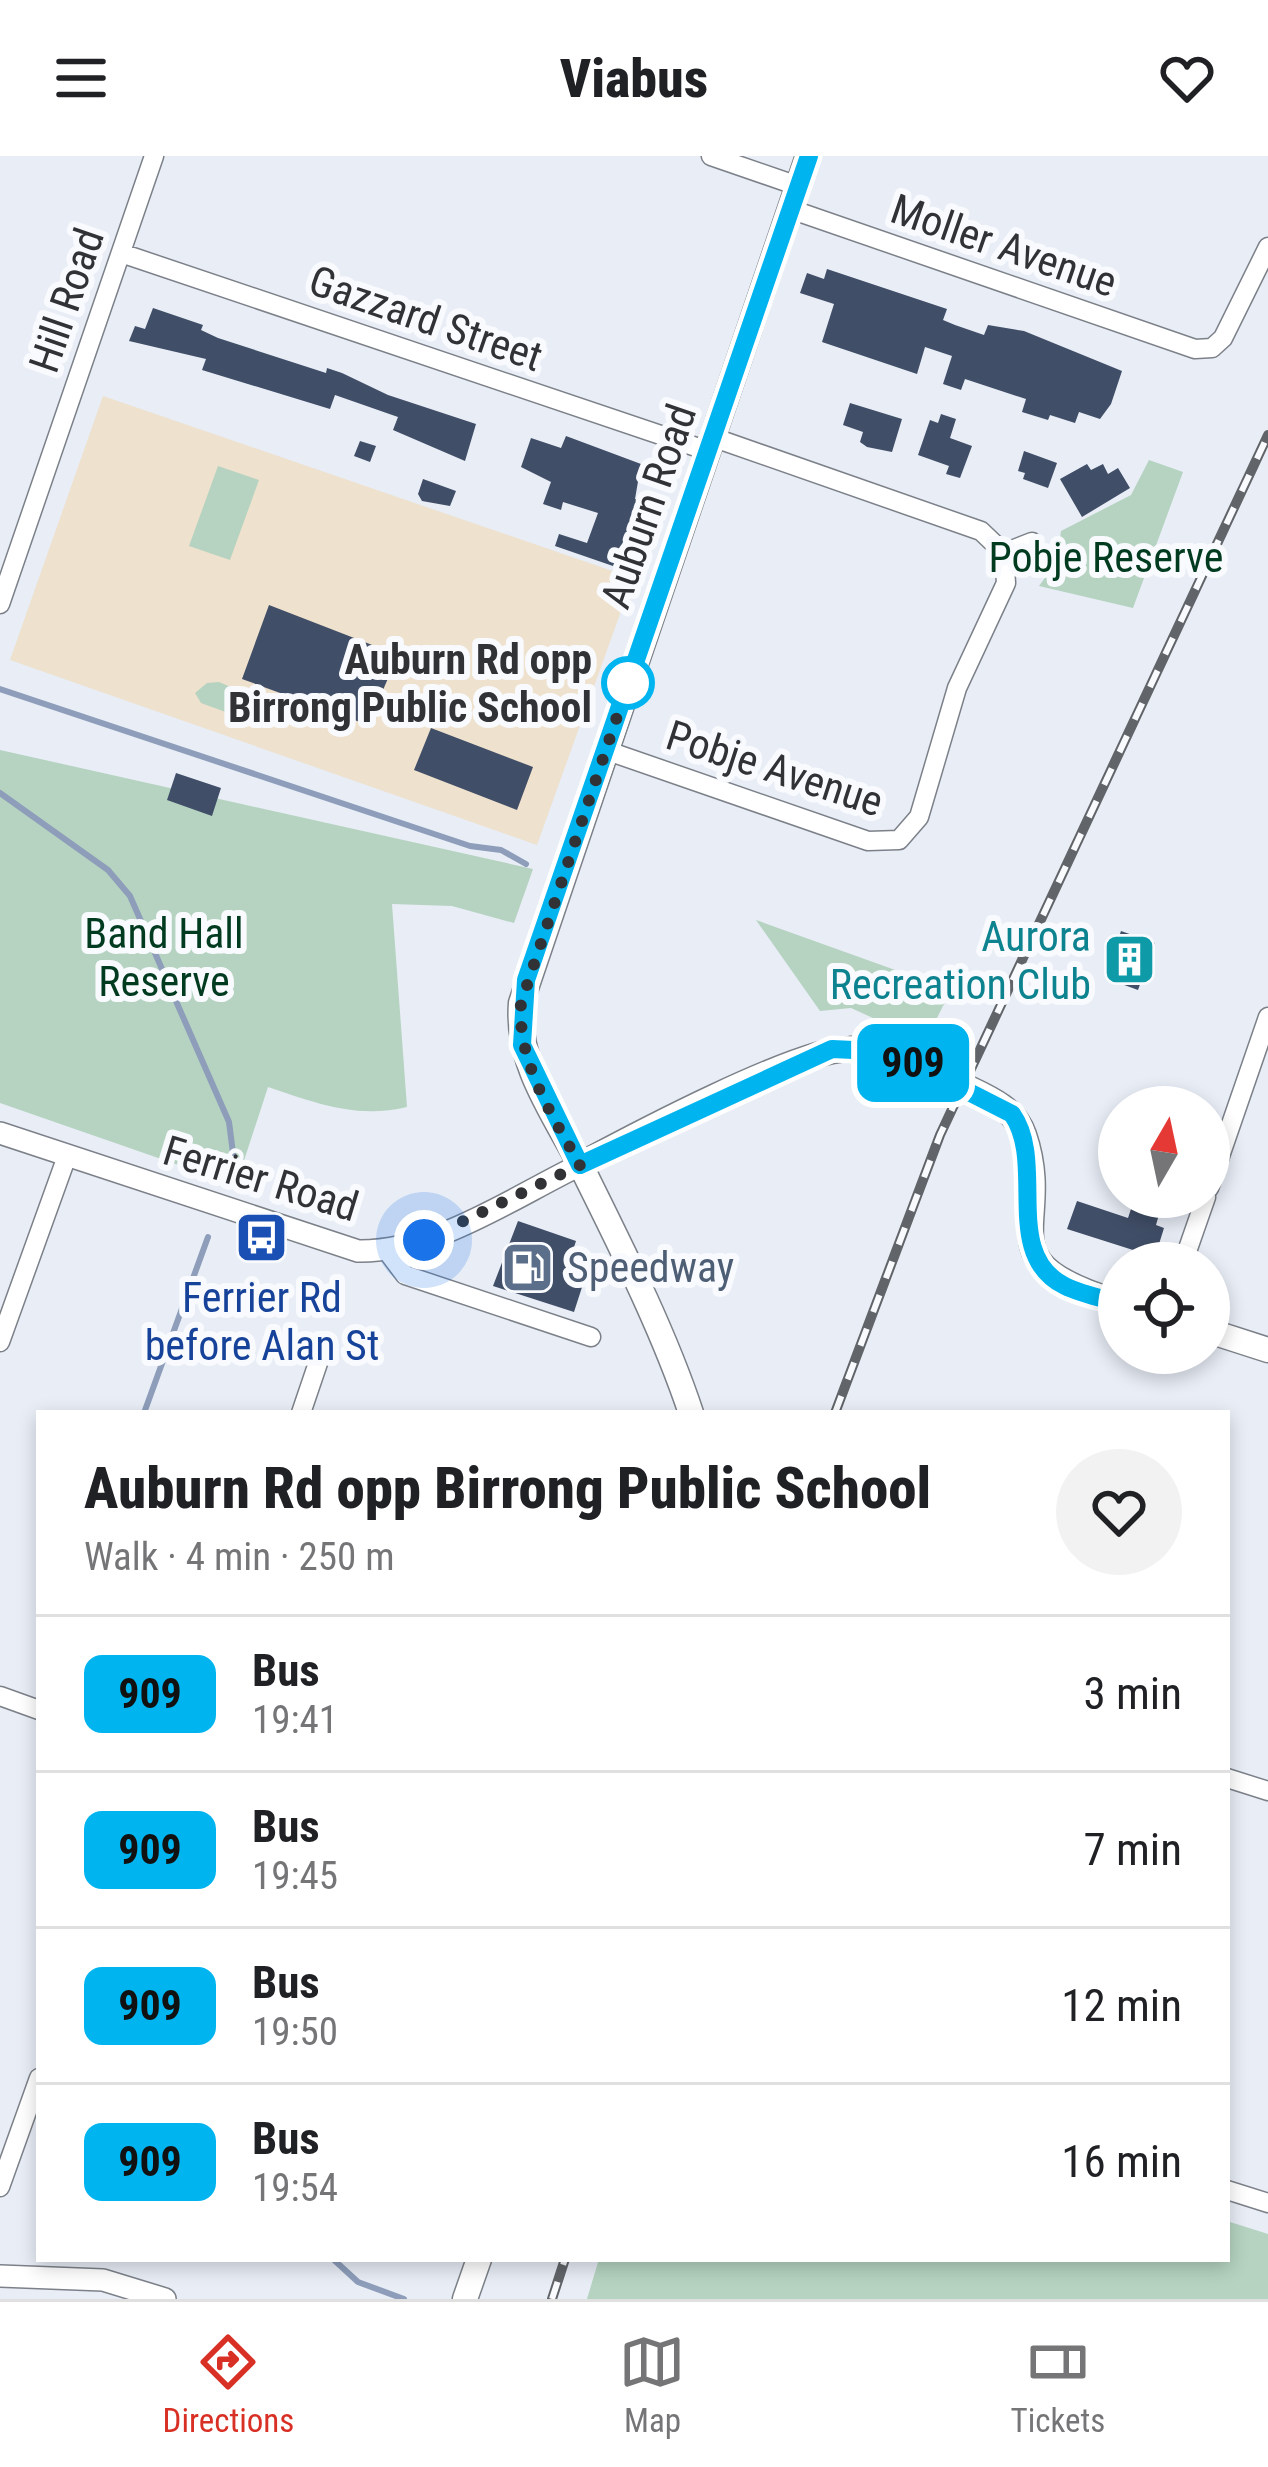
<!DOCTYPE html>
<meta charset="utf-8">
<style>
body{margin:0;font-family:"Roboto Condensed",sans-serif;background:#f2f2f2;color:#202124;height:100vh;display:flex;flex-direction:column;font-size:45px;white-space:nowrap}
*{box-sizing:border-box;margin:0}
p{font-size:39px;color:#757577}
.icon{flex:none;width:66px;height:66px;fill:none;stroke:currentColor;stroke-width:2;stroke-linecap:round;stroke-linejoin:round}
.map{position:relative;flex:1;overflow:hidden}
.sheet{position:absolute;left:36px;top:1254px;width:1194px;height:852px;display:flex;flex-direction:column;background:#fff;border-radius:0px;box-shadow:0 6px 18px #0003}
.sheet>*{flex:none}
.badge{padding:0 24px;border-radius:18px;font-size:42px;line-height:78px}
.needle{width:78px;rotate:9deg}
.tools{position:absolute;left:1098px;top:930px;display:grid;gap:24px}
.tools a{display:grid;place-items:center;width:132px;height:132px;border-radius:50%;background:#fff;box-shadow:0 6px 18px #0003;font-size:60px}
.you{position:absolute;width:60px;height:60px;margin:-30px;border:9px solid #fff;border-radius:50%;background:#1a73e8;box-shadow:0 0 0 18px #1a73e833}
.map>.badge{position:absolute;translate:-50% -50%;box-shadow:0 0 0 6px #fff}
.round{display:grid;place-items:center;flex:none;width:126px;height:126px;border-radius:63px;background:#f2f2f2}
.overview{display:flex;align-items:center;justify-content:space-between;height:204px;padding:0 48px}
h1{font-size:57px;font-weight:800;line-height:90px}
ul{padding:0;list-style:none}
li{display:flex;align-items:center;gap:36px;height:156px;padding:0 48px;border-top:3px solid #e0e0e0}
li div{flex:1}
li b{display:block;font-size:45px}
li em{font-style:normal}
li .badge{min-width:132px;font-weight:700;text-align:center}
header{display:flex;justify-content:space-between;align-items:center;height:156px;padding:0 48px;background:#fff;font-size:54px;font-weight:800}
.menu{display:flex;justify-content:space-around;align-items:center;height:168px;border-top:3px solid #e0e0e0;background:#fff;font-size:33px;color:#757577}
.menu a{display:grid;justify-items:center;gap:6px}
.menu .current{color:#d93025}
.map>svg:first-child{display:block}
.education{fill:#eee1cd}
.green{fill:#b5d3c0}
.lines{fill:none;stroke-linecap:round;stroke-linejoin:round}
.stream{stroke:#8d9dba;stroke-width:6}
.building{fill:#404e67}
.minor-casing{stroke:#7c8189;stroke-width:21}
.tertiary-casing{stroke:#7c8189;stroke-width:24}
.secondary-casing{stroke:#7c8189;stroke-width:27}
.minor{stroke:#fff;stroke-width:18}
.tertiary{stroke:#fff;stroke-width:21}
.secondary{stroke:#fff;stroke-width:24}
.rail-casing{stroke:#616468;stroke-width:10}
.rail{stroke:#f8fafe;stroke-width:6;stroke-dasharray:18;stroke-linecap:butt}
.line-casing{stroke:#fff;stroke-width:27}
.line{stroke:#00b5ef;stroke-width:18}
.walk{stroke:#303235;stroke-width:12;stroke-dasharray:0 21.6}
.stop-dot{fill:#fff;stroke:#00b5ef;stroke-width:6}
.labels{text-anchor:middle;stroke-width:12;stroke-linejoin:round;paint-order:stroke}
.street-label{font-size:42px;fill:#303235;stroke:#f8fafe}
.park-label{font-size:42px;fill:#003b20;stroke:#f8fafe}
.stop-label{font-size:42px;font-weight:bold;fill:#303235;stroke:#f8fafe;text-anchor:end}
.culture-label{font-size:42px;fill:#0d838f;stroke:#f8fafe;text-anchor:end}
.service-label{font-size:42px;fill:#4e5e75;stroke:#f8fafe;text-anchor:start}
.transit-label{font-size:42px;fill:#164399;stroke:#f8fafe}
</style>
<header><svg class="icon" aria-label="menu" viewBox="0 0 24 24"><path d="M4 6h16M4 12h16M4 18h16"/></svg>Viabus<svg class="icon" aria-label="heart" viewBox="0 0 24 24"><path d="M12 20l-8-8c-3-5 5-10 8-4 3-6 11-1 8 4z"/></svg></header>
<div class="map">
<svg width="1268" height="2143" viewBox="0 0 1268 2143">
<rect width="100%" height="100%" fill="#e8edf6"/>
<path class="education" d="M103,240l530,182 -96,267 -527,-185z"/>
<path class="green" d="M1149,304l34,12 -50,136 -94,-22 18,-25 4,-30 70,-36z
M218,310l41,14 -29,80 -41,-14z
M219,526l21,9 7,13 -4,6 -12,4 -30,-11 -6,-10 12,-10z
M0,594l533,119 -19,54 -62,-17 -60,-2 15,203c-51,12 -91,-4 -139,-20l-32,98 -236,-82z
M756,764l195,70 -18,36 19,28 -101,-46 -31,3z
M1227,2065l41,13v65h-681l12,-40h628z"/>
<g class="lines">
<path class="stream" d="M0,533l470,157 31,4 25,14
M0,637l108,77 22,26 99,226 4,31 -6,27
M144,1257l64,-176
M333,2103l25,23 46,17"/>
</g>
<path class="building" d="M827,113l120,40 -4,11 12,5 29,10 4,-10 36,6 98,40 -11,33 -11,15 -21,-7 -4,11 -25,-8 -2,5 -26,-8 4,-13 -61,-20 -4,11 -18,-6 9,-28 -27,-9 -8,27 -95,-32 12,-38 -34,-11 7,-20 17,6z
M153,152l50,17 -2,5 17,8 108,35 1,-5 15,5 46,22 88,29 -11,37 -72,-31 5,-13 -63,-22 -5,14 -128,-39 4,-11 -77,-18 6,-15 10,3z
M850,247l52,16 -10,33 -25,-5 -7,-5 3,-10 -20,-7z
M941,258l15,5 -6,19 22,8 -12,32 -14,-4 3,-8 -31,-11 12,-35 8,3z
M566,280l75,28 -6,35 5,2 -27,65 -58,-20 4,-12 28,9 11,-30 -35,-11 -2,8 -18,-6 8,-22 -30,-15 10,-29 30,10z
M360,285l16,5 -6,16 -16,-6z
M1024,295l33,12 -9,25 -25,-9 2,-6 -7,-2z
M1087,308l4,6 12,-6 5,10 10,-6 12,20 -48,29 -22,-38z
M423,323l33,12 -6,15 -28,-5 -4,-7z
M269,449l129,50 -30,70 -126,-46z
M431,572l102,39 -16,43 -103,-40z
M176,617l45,15 -9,28 -45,-16z
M1121,775l34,12 -17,47 -33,-12z
M1077,1045l51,17 5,-15 27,8 -4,14 8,3 -9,29 -88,-28z
M518,1065l58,20 -11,34 19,6 -10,31 -81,-26z"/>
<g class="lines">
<defs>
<path id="minor" d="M711,0l87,30
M790,53l405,140 17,-1 11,-10 45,-91
M121,97l587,198
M1004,397l28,-11
M0,448l154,-448
M605,594l263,91 31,-1 20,-23 38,-129 49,-105 -2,-30 -23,-22 -269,-94
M1209,1032l59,-171
M387,1095l18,24 186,62
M1183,1107l23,-66
M0,1186l67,-186
M301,1257l18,-53
M0,1540l39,14
M1227,1622l41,13
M0,2031l39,-109
M1227,2034l41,13"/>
<path id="tertiary" d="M0,977l358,118c77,1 154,-53 222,-86
M0,2120l103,4 62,19"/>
<path id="secondary" d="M580,1009c52,-28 218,-116 269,-116 40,-1 78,18 113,36 25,12 52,22 62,50 32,94 -45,125 95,168
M1209,1175l59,19
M691,1257c-28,-84 -71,-168 -110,-247 -27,-52 -65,-102 -60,-163l287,-847
M465,2143l14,-40"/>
</defs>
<use href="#minor" class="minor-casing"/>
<use href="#tertiary" class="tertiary-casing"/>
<use href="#secondary" class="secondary-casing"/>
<use href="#minor" class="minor"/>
<use href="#tertiary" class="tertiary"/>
<use href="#secondary" class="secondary"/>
<defs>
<path id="rail" d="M835,1257l105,-278 328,-700
M552,2143l13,-40"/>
</defs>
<use href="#rail" class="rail-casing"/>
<use href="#rail" class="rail"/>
</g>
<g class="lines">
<defs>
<path id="line" d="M809,0l-283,824 -4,65 58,120 252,-116 43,2 29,8 108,55c35,49 -11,141 53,172 16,8 36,12 54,17"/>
</defs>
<use href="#line" class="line-casing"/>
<use href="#line" class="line"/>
<path class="walk" d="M424,1084l156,-75c-28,-50 -63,-103 -59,-162l110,-328 -3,8"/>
</g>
<defs>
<symbol id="building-square" viewBox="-11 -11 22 22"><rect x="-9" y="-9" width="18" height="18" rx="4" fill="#0f9aa8" stroke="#f8fafe"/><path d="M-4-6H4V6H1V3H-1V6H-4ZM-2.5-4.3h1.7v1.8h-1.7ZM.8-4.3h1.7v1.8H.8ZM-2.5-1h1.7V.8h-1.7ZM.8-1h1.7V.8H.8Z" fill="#fff"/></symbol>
<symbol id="bus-square" viewBox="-11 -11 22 22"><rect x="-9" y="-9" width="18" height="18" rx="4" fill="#1a4fb4" stroke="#f8fafe"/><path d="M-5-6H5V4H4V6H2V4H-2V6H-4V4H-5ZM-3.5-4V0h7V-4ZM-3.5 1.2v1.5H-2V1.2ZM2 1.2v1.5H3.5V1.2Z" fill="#fff"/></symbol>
<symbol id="fuel-square" viewBox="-11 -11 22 22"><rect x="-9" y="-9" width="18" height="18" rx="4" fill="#5c6f8a" stroke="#f8fafe"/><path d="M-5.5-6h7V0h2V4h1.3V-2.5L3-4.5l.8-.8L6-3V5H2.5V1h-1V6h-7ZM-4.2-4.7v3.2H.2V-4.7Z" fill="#fff"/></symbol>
</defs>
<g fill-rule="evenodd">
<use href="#building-square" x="1100" y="774" width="59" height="59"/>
<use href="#bus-square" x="232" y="1052" width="59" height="59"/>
<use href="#fuel-square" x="498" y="1082" width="59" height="59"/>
</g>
<circle class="stop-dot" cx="628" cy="527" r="24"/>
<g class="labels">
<g class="street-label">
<text transform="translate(1004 89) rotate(19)" y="15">Moller Avenue</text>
<text transform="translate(66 144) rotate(-71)" y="15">Hill Road</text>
<text transform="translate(426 162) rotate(19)" y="15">Gazzard Street</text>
<text transform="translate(648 350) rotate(-71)" y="15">Auburn Road</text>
<text transform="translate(775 612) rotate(18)" y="15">Pobje Avenue</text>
<text transform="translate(261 1022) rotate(17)" y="15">Ferrier Road</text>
</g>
<g class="park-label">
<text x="1106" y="416">Pobje Reserve</text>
<text x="164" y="792">Band Hall<tspan x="164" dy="48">Reserve</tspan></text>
</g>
<g class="stop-label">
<text x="592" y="518">Auburn Rd opp<tspan x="592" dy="48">Birrong Public School</tspan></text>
</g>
<g class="culture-label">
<text x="1091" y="795">Aurora<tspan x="1091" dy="48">Recreation Club</tspan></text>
</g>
<g class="service-label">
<text x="567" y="1126">Speedway</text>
</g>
<g class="transit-label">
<text x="262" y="1156">Ferrier Rd<tspan x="262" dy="48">before Alan St</tspan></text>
</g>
</g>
</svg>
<div class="tools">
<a><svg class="needle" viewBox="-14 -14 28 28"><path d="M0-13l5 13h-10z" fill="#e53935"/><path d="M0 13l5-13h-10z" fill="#757577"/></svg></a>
<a><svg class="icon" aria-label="locate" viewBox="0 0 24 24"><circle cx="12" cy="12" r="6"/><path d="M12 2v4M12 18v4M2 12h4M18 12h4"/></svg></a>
</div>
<div class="you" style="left:424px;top:1084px"></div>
<b class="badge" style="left:913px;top:907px;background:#00b5ef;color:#111">909</b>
<section class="sheet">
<div class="overview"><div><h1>Auburn Rd opp Birrong Public School</h1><p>Walk · 4 min · 250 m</p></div><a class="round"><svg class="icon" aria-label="heart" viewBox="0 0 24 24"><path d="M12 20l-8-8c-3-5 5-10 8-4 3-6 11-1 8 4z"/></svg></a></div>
<ul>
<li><span class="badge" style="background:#00b5ef;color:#111">909</span><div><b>Bus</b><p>19:41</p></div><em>3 min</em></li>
<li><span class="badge" style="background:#00b5ef;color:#111">909</span><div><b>Bus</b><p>19:45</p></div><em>7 min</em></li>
<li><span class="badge" style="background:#00b5ef;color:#111">909</span><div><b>Bus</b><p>19:50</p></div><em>12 min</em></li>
<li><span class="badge" style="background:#00b5ef;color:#111">909</span><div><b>Bus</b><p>19:54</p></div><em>16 min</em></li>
</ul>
</section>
</div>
<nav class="menu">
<a class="current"><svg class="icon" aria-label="directions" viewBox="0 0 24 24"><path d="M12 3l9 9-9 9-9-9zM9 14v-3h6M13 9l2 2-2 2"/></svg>Directions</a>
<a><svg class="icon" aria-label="map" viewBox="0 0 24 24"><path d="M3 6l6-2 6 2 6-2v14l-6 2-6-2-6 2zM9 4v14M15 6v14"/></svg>Map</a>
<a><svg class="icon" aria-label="tickets" viewBox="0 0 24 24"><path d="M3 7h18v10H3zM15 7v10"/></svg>Tickets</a>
</nav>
